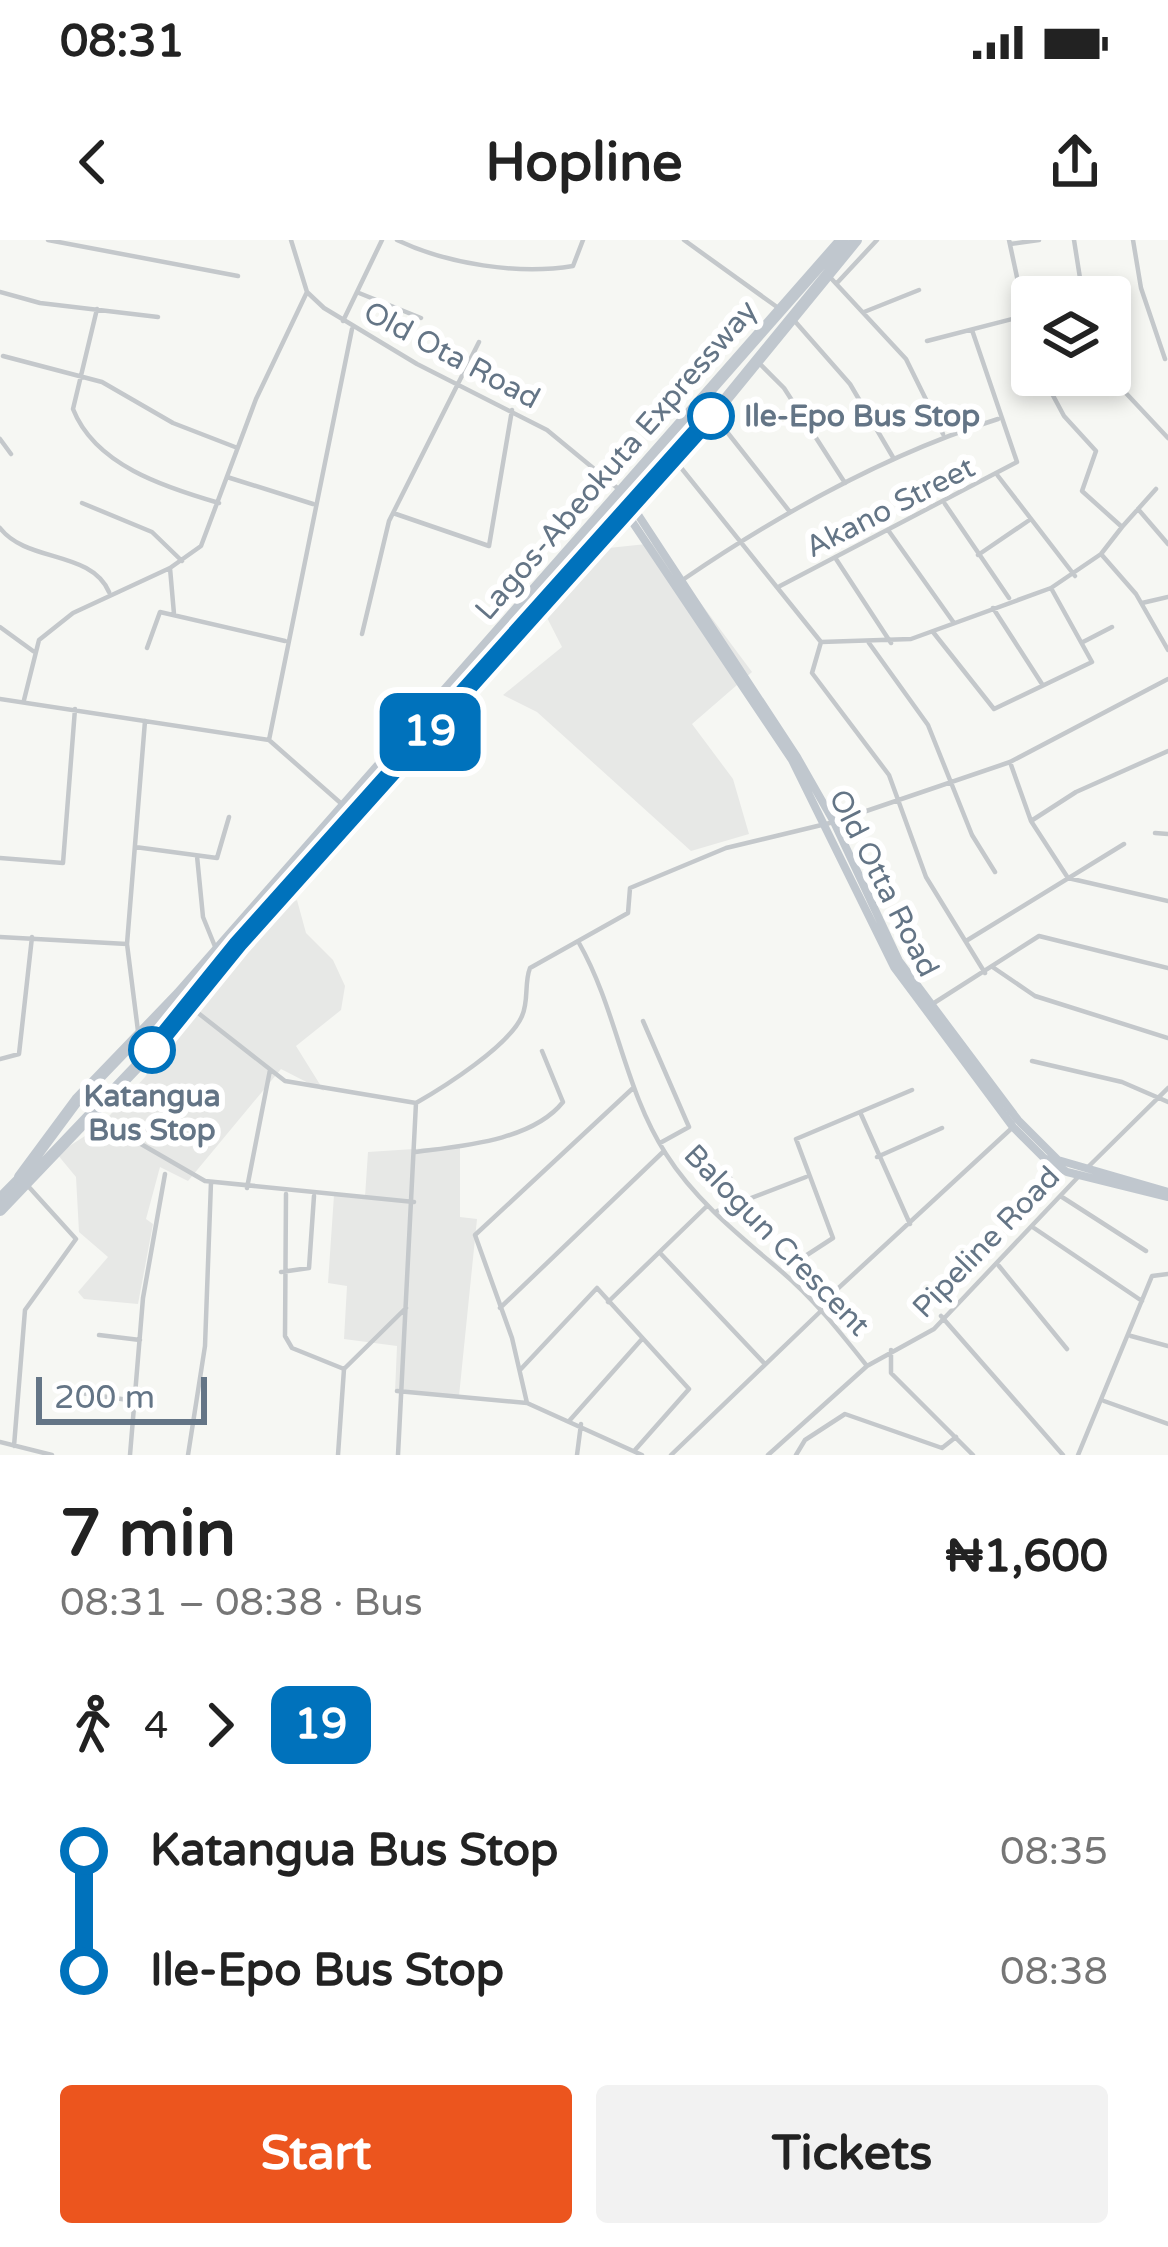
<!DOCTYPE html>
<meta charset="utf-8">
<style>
body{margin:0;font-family:"Varela Round",sans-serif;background:#f2f2f2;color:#222;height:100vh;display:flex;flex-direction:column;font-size:45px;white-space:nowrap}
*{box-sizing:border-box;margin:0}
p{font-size:39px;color:#767676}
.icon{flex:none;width:66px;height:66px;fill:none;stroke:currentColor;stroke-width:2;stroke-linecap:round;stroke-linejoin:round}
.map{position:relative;height:1215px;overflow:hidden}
.drawer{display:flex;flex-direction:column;background:#fff;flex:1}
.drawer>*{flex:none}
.badge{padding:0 24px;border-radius:18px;font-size:42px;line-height:78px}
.buttons{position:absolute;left:1011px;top:36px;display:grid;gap:24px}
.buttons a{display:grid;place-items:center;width:120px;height:120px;border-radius:12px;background:#fff;box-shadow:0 6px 18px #0003;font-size:60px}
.scale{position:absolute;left:36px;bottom:30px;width:171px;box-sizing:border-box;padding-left:12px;border:6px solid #647586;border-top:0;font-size:33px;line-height:42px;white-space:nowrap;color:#647586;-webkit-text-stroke:9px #fff;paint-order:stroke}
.map>.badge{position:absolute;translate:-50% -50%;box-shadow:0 0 0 6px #fff}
.legs{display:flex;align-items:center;gap:18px;height:132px;padding:0 60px;font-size:39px}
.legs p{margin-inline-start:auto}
.head{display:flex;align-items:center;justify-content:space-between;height:204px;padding:0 60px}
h1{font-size:66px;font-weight:800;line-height:90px}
.primary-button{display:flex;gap:24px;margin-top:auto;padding:24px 60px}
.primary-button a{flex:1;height:138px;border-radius:12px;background:#ec551e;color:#fff;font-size:48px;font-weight:800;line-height:138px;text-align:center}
.primary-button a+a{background:#f2f2f2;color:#222}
ul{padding:0 60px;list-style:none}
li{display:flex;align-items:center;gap:42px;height:120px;font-size:45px}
li i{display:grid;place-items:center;width:18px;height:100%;margin:0 15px;background:currentColor}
li i::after{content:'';width:30px;height:30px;margin:-15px;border:9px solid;border-radius:50%;background:#fff}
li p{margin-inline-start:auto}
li:first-child i{background:linear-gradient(#0000 50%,currentColor 0)}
li:last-child i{background:linear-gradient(currentColor 50%,#0000 0)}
.status{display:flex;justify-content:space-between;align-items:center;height:84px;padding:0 60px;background:#fff;direction:ltr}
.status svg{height:33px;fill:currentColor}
header{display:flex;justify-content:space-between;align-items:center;height:156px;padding:0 60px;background:#fff;font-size:54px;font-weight:800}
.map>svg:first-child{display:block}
.built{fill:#e7e8e6}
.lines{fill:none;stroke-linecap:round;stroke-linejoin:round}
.street{stroke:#c4c8cb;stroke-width:4.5}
.secondary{stroke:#c0c7ce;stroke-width:8}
.primary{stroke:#c0c7ce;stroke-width:9}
.highway{stroke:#c0c7ce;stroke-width:12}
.line-1-casing{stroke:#fff;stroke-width:27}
.line-1{stroke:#0072bc;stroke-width:18}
.stop-1-dot{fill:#fff;stroke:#0072bc;stroke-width:6}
.labels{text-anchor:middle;stroke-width:12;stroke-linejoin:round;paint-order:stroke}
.street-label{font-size:30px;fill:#647586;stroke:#fff}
.stop-label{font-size:30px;font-weight:bold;fill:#647586;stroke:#fff;text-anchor:start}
</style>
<div class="status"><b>08:31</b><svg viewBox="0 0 49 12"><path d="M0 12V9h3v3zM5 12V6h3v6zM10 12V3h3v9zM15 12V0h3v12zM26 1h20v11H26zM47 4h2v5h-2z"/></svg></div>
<header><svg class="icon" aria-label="back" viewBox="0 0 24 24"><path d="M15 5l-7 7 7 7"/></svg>Hopline<svg class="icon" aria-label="share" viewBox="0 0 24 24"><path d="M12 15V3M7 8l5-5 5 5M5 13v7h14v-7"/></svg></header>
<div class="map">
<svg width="1168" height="1215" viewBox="0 0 1168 1215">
<rect width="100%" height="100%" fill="#f6f7f3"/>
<path class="built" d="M656,303l96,129 -60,52 41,55 16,55 -58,17 -154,-139 -34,-17 59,-48 -21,-41 58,-57z
M297,660l9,33 27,27 12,26 -4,24 -45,36 28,45 -43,-22 -93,112 -28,-14 -14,52 7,5 -15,80 -54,-5 -6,-7 30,-35 -29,-25 -3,-55 -19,-23 42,-27 46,-50 35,-54 90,-108z
M460,906v71l17,2 -18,177 -64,-4 2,-46 -53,-7 3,-53 -19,-3 6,-88 31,2 3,-45z"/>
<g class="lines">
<path class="street" d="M48,0l190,36
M291,0l16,52 17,16 93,56 130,66 74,61
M397,0c50,24 121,35 176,26l10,-26
M684,0l93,67
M1009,0l23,107
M1074,0l9,57
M1133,0l8,48 24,71
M1010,4l29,-4
M828,35l78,84 37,75
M837,43l40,-43
M0,52l40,11 118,14
M359,53l62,25
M97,69l-24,100c22,56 91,78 146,94
M864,72l55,-22
M792,78l58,66 44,75
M343,81l39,-81
M927,101l97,-25
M3,116l99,26 71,41 62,24
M758,122l26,26 61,95
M1109,135l59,63
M716,178l74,94
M0,199l11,15
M674,219l147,183 90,-3 140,-51 50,-34 21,-27 -40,-36 14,-40 -32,-35 -22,-41
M998,236l77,100
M227,237l86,27
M82,263l70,29 30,29
M945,264l64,94
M1138,269l30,35
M393,273l96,33 23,-136
M1122,287l34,-38
M0,288c27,35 91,22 109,64
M888,290l66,93
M1101,314l35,40 32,56
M978,315l50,-34
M836,319l55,84
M170,328l4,46
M684,339c97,-66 202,-125 314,-160
M780,346l237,-124 -45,-132
M1142,363l26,-6
M993,368l49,76
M0,387l33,24
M933,392l61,77 98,-47 -41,-74
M362,394l27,-113 90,-179
M821,402l-9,31 77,102 37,102 59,96
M1083,402l29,-15
M869,403l59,82 44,110 23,37
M147,408l13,-36 125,29
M0,459l269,41 75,66
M24,460l15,-60 34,-27 97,-45 31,-22 55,-147 51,-107
M269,500l83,-411
M1010,522l21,59 37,57 100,23
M1031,581l45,-29 92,-41
M1155,593l13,1
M135,607l82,11 12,-41
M197,616l6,61 13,32
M0,618l63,5 12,-154
M0,697l127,7
M966,701l158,-97
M579,703c38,67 45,146 87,211 29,46 74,82 115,117 33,28 59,61 86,95
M994,728l41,28 133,42
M934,763l105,-67 129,32
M193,769l92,72 131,22
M643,781l46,106 -29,16
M138,791l-11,-87 18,-223
M0,819l19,-5 13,-117
M1032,821l90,21 46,20
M416,863c28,-16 93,-57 106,-87 7,-15 2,-33 8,-48l98,-55 2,-25 96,-40 108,-26 176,-60 158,-83
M115,889l90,52 209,21
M415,912c46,-6 117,-11 148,-50l-21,-51
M877,917l65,-29
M725,928l17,33
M1087,928l81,-80
M247,948l23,-118
M286,954l-1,142 7,12 52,21
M1062,957l84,54
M717,971l89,-34
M910,984l-50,-112 52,-22
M1034,988l108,73
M661,1014l103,109
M790,1026l43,-28 -37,-99 64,-27
M999,1026l68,83
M281,1032l28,-4 5,-72
M608,1062l99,-96
M819,1066l194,-179
M500,1068l164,-157
M941,1076l122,139
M99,1095l41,5
M1131,1096l37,10
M891,1110v23l82,82
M520,1130l77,-82 92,101 -54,61
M67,1151l68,10
M397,1151l130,12 115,52
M1104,1161l64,23
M527,1163l-15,-65 -37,-103 157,-146
M570,1180l72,-81
M0,1202l52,13
M14,1206l11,-136 51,-71 -48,-53
M130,1215l13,-157 22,-124
M188,1215l17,-109 6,-164
M338,1215l6,-86 62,-61
M398,1215l18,-352
M577,1215l4,-31
M671,1215l151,-145
M768,1215l99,-89 67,-37 145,-153
M796,1215l9,-15 40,-26 97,34 14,-11
M1078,1215l74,-179 16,-2"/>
<path class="secondary" d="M631,264l166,253 37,65 65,139 119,159 40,40 110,32
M625,271l167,249 102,207 119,160 31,31 23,14 101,25"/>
<path class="primary" d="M0,957l20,-20"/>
<path class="highway" d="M20,937l57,-77 102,-106 663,-754
M0,970l146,-153 92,-113 475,-529 143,-175"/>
</g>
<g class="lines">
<defs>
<path id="line-1" d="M152,810l86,-106 473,-528"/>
</defs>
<use href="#line-1" class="line-1-casing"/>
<use href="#line-1" class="line-1"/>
</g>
<g class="stop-1-dot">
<circle cx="711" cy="176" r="21"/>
<circle cx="152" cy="810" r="21"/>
</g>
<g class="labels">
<g class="street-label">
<text transform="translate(452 115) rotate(28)" y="10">Old Ota Road</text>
<text transform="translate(616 220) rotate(-49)" y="10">Lagos-Abeokuta Expressway</text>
<text transform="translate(890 267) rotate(-27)" y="10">Akano Street</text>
<text transform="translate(884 643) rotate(63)" y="10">Old Otta Road</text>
<text transform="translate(777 1000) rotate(46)" y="10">Balogun Crescent</text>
<text transform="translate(986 1002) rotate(-46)" y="10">Pipeline Road</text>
</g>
<g class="stop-label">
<text x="744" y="186">Ile-Epo Bus Stop</text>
<text x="152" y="866" text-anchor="middle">Katangua<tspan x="152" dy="34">Bus Stop</tspan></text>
</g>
</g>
</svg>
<div class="buttons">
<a><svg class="icon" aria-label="layers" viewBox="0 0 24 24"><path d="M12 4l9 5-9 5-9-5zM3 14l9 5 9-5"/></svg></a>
</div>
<div class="scale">200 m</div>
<b class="badge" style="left:430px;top:492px;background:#0072bc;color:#fff">19</b>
</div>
<section class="drawer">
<div class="head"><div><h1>7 min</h1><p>08:31 – 08:38 · Bus</p></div><b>₦1,600</b></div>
<div class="legs"><svg class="icon" aria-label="walk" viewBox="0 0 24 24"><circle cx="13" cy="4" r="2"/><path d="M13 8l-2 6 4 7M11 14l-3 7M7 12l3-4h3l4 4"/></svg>4<svg class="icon" aria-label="forward" viewBox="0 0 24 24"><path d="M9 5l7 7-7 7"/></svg><b class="badge" style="background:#0072bc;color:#fff">19</b></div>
<ul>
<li><i style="color:#0072bc"></i><b>Katangua Bus Stop</b><p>08:35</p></li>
<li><i style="color:#0072bc"></i><b>Ile-Epo Bus Stop</b><p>08:38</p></li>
</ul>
<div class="primary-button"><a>Start</a><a>Tickets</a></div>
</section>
